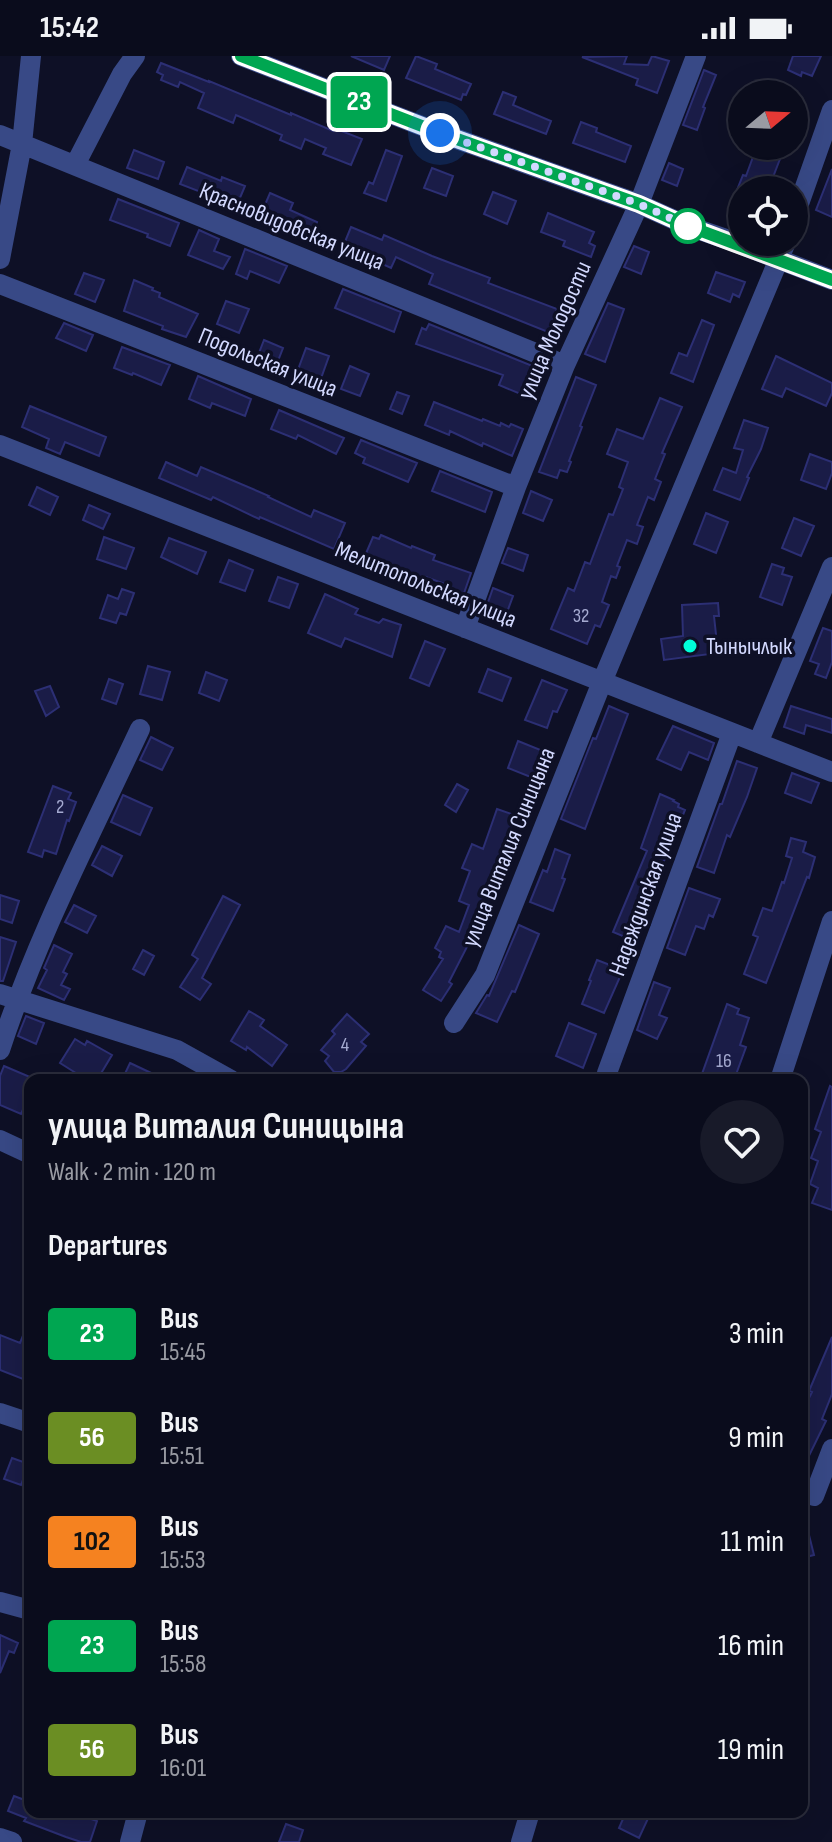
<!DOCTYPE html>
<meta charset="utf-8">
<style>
body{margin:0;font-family:"Sofia Sans Condensed",sans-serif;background:#181a29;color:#f1f3f6;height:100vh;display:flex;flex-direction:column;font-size:30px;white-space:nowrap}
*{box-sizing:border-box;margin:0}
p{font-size:26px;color:#999ba3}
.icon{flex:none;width:44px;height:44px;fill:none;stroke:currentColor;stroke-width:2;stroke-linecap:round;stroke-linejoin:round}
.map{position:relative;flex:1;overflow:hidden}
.side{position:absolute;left:24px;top:1018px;width:784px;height:744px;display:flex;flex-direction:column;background:#0a0c1c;border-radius:16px;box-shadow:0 8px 32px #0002,0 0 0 2px #2a2c3b}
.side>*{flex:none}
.badge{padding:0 16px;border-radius:6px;font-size:28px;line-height:52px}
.needle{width:52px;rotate:71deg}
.tools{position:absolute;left:728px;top:24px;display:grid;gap:16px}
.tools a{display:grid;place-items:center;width:80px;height:80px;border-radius:50%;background:#0a0c1c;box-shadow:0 8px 32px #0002,0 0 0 2px #2a2c3b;font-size:40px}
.you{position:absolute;width:40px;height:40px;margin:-20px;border:6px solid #fff;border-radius:50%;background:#1a73e8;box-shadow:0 0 0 12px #1a73e833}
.map>.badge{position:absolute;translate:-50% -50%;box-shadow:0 0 0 4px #fff}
h2{padding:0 24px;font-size:30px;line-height:72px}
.round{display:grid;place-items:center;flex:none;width:84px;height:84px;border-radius:42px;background:#181a29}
.head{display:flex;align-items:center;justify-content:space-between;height:136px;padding:0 24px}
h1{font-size:38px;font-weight:700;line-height:60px}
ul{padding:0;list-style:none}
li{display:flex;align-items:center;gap:24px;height:104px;padding:0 24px}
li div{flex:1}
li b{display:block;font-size:30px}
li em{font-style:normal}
li .badge{min-width:88px;font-weight:700;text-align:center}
.status{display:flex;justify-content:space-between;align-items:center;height:56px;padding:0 40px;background:#0a0c1c;direction:ltr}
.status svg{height:22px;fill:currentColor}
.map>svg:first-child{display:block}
.building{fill:#1a1c47;stroke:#2c2f74;stroke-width:2}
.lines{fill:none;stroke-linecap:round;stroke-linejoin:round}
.minor{stroke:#384986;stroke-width:20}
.line-casing{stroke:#fff;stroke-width:18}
.line{stroke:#00a651;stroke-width:12}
.walk{stroke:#d3d9ff;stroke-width:8;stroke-dasharray:0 14.4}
.stop-dot{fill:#fff;stroke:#00a651;stroke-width:4}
.poi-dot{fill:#00fed8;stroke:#0e1026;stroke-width:3}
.labels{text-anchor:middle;stroke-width:7;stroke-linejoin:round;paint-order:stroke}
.number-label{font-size:20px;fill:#a5aad1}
.street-label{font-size:24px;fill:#d3d9ff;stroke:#0e1026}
.poi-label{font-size:24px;fill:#d3d9ff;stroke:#0e1026;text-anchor:start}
</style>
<div class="status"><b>15:42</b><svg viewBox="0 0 49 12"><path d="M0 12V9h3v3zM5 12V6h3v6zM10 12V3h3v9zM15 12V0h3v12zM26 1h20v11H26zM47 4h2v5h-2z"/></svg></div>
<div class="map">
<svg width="832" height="1786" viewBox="0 0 832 1786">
<rect width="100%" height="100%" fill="#0e1026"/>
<path class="building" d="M351,0h39l-6,14z
M416,0l21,8 -2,5 36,15 -5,11 -3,-1 -2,6 -55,-22z
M627,0l-3,8 24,1 4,-9 17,5 -12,32 -21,-8 2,-6 -56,-22z
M793,0h28l-9,20 -10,-4 -1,4 -13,-6z
M161,7l48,19v-1l82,34v-2l42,18 1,-3 28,11 -11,26 -28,-11 3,-6 -21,-9 -4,10 -21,-9 2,-5 -46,-20 -3,8 -35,-15 6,-15 -24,-11 -2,5 -17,-7 2,-5 -6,-3z
M704,14l12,5 -13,32 2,1 -8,22 -14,-5z
M503,36l13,5 -3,8 38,16 -5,13 -52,-20z
M581,66l16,6 -1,4 35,14 -6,16 -52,-19z
M757,90h28l-17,44h-31l6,-15 3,1z
M134,94l30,12 -6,17 -31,-11z
M386,94l16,6 -16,45 -22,-8 5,-11 4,2z
M669,107l14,6 -6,17 -15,-6z
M187,111l34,14 1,-4 23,9 -11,26 -22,-9 2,-6 -34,-13z
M432,112l21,8 -7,20 -22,-8z
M832,113v48l-16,-7z
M493,136l23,9 -9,23 -23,-10z
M270,137l23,10 -3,7 27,12 -5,14 -5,-2 -2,4 -23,-10 -1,3 -23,-10z
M118,143l61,24 -9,23 -23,-9 1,-3 -38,-14z
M548,157l46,19 -5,11 6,3 -4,11 -28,-11 2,-5 -24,-9z
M351,171l31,13 2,-5 48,21 58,22 -2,5 69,26 -9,23 -119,-48 4,-10 -37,-17 -5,11 -31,-14 -1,2 -17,-7z
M199,174l20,9 -5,12 16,6 -7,12 -35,-14z
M634,190l15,6 -8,22 -17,-7z
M245,193l42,17 -8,17 -29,-12 -3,8 -11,-5z
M716,216l29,10 -6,15 -6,-3 -3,8 -22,-9z
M84,217l20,7 -9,22 -20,-8z
M134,224l19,8 -1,2 8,3 -1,4 39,17 -12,23 -24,-8 1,-3 -39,-15z
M343,233l58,23 -7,20 -59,-24z
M226,245l23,8 -10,24 -22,-9z
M608,247l16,6 -19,53 -20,-8z
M702,264l12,5 -21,57 -22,-9 8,-20 8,3z
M64,267l29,12 -7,16 -30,-13z
M429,268l106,43 -12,28 -24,-10 4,-10 -87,-31 6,-16 4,2z
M264,284l19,8 -7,18 -19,-8z
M122,291l48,18 -9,20 -28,-12 -1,2 -18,-7z
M306,292l23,8 -10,28 -23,-9z
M776,300l56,27v10l-6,13 -40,-18 -4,9 -20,-8z
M350,310l19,8 -9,22 -19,-7z
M198,320l53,23 -6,17 -33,-13 -2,5 -21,-9z
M576,321l20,8 -16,41 2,1 -13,34 2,1 -4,10 -7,-2 -3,8 -18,-6z
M397,336l12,4 -7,18 -12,-5z
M660,342l22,9 -20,46 3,1 -10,25 6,3 -7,18 -6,-3 -11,28 6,2 -6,17 -10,-4 -10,26 3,1 -4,11 -5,-2 -9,26 7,3 -9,22 -5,-2 -8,19 -36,-15 17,-41 6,3 11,-29 5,2 19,-50 4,1 10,-26 -4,-2 9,-25 -21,-8 10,-25 26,10z
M434,346l48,19 1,-2 17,7 1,-3 8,4 2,-3 12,5 -11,27 -29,-13 -1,3 -32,-15 -1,4 -24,-10z
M30,350l76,31 -7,19 -34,-14 -5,12 -14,-6 3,-9 -27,-12z
M279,354l65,28 -8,16 -38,-19 -2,4 -25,-10z
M744,364l24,8 -7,21 -14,28 2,1 -9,22 -26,-10 9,-22 13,5 7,-23 -9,-2z
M361,384l56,23 -9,19 -45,-19 2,-5 -10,-5z
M810,398l22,8v11l-6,16 -25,-9z
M166,406l31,14 4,-9 68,29 -1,1 43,20 3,-7 31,13 -11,26 -74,-32 -1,2 -46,-22 -2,3 -52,-22z
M440,415l52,21 -7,20 -53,-21z
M37,431l21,10 -8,18 -21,-10z
M531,435l21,9 -9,21 -20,-8z
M89,449l21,9 -7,15 -20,-9z
M706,457l22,9 -12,31 -22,-9z
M794,462l20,8 -13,30 -19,-8z
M381,479l30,13 1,-2 23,9 -2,5 38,13 -8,23 -17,-5 2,-6 -22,-8 -2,5 -60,-24 9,-21 6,2z
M104,481l30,11 -8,21 -29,-10z
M169,482l37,14 -9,22 -36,-17z
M508,492l20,7 -5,16 -21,-8z
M229,504l24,10 -8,21 -25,-9z
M772,508l12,4 -2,6 10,3 -10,28 -22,-8z
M278,521l20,7 -9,24 -20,-7z
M493,532l20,8 -7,19 -20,-7z
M122,533l12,4 -8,22 -6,-2 -4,10 -16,-5 8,-23 10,4z
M325,538l33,15 -3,5 24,9 4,-4 18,6 -9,32 -47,-19 -4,9 -33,-14z
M718,547l1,13h-5l4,37 -54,7 -3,-21 22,-3 -1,-31z
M823,572l9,3v31l-6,16 -11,-4 4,-10 -9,-3z
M425,585l20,8 -16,37 -19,-8z
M148,610l22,6 -8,28 -22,-6z
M488,613l23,9 -9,23 -23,-9z
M206,616l21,8 -8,21 -20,-8z
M109,623l14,5 -7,20 -14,-5z
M542,624l25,10 -10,22 -4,-1 -6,17 -22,-8z
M50,630l9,21 -13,9 -11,-25z
M609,650l19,8 -43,115 -24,-10 32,-81 3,1z
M791,650l41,13v14l-26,-8 -2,9 -20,-7z
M673,670l41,17 -6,17 -19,-8 -8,18 -24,-11z
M151,681l22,11 -11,22 -22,-10z
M518,685l25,10 -10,27 -25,-10z
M737,705l20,7 -10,29 -17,40 -3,-2 -13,38 -17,-6 23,-63h2z
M792,717l27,10 -8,20 -26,-10z
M457,728l11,6 -12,22 -11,-7z
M53,730l18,7 -3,6 8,3 -7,19 -2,-1 -11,34 -12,-4 -2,7 -14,-5z
M660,738l14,6 -1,1 6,3 -1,3 7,3 -26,63 2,1 -18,44 3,1 -9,23 -24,-10 34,-81 -6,-3z
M123,739l29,13 -12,27 -29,-13z
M497,753l20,7 -48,122 2,1 -22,43 3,2 -11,17 -18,-11 20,-31 -4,-2 2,-5 -6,-4 11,-22 13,6 10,-27 -10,-4 11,-30 -8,-3 10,-24 11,5z
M791,782l15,4 -3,10 12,5 -6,21 -2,-1 -41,106 -22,-9 14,-37 -5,-2 10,-27 9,3 10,-29 2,1 8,-25 -6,-2z
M102,790l20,10 -10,20 -20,-11z
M555,793l15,6 -8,23 3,1 -12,32 -23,-9 13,-32 4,2z
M689,832l31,11 -7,18 -4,-2 -5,14 -8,-3 -11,29 -18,-7z
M0,839l19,6 -7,22 -12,-4z
M223,840l17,9 -38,73 9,6 -11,16 -20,-13 18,-28 -6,-4z
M74,849l22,11 -9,17 -22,-11z
M519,869l20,9 -24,58 -3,-1 -15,31 -21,-9 11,-18 2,1z
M0,881l16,5 -13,39h-3z
M54,889l18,9 -9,18 4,2 -6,11 9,4 -6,11 -26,-12 9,-18 -3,-2z
M143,894l11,6 -10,19 -11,-6z
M597,904l26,10 -19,43 -22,-9 9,-23 -2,-1z
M654,926l16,6 -11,27 8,3 -10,21 -20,-9z
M727,948l12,5 -2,5 12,4 -9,27 6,2 -12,33h-16l-16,-6z
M249,955l15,9 -4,6 27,19 -15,21 -25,-19 -1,3 -15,-9z
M347,958l22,20 -8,8 5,4 -20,23 -5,3h-7l-9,-11 4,-5 -8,-6 14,-16 -3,-3z
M26,960l18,7 -8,21 -18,-8z
M569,967l27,11 -13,34 -27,-12z
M75,983l10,6 2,-4 25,14 -15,25h-21l3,-5 -19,-12z
M130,1007l36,17h-44z
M4,1010l26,11 -6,14 6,3 -9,20 -21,-9v-29z
M830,1030l2,1v123l-20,-7 6,-15 -8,-4 8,-23 -7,-3 10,-26 -6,-3z
M29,1265l1,41 -7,17 -23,-9v-35l20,8z
M832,1281v57l-10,25 4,2 -24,49v-58l10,-20 -3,-1z
M12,1402l17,6 -8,21 -17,-6z
M802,1467h4l8,32 -12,3z
M0,1579l18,8 -4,10 -5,-2 -9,22z
M14,1740l16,6v10h41l26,9 -7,21h-9l-15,-5 -42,-16 2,-3 -18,-7z
M626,1756h25l-12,26 -20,-10z
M286,1768l17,6 -4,12h-20z"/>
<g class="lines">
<path class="minor" d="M241,0l199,77 199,71 49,22 44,15 100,39
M0,79l565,230
M75,109l47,-91 13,-18
M794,162l38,-108
M0,203l22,-115 9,-88
M0,228l516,203
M0,389l832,327
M465,572l51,-141 49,-122 74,-161 57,-148
M758,687l74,-176
M0,938l177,56 54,30
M454,967l31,-48 117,-293 184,-440
M0,994c36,-111 91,-216 140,-321
M607,1017l125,-340
M780,1024l52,-159
M0,1084l30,14
M0,1357l30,10
M814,1440l18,-47
M0,1546l30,8
M0,1782l12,4
M130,1786l8,-30
M521,1786l9,-30"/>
</g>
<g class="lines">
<defs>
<path id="line" d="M241,0l199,77 199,71 49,22 144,54"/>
</defs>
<use href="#line" class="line-casing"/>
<use href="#line" class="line"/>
<path class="walk" d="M440,77l199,71 49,22"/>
</g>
<circle class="stop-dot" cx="688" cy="170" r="16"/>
<circle class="poi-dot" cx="690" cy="590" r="8"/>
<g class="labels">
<g class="number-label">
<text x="581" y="566">32</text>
<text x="60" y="757">2</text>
<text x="345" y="995">4</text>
<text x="724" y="1011">16</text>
</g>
<g class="street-label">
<text transform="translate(292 170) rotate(22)" y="8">Красновидовская улица</text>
<text transform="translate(554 274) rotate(-66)" y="8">улица Молодости</text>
<text transform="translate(268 306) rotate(22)" y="8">Подольская улица</text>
<text transform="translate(426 528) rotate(22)" y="8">Мелитопольская улица</text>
<text transform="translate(508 791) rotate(-68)" y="8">улица Виталия Синицына</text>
<text transform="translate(645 838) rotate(-70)" y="8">Надеждинская улица</text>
</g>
<g class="poi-label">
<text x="706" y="598">Тынычлык</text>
</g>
</g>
</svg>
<div class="tools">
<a><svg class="needle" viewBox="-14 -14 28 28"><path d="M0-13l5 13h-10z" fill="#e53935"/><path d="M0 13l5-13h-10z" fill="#999ba3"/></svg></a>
<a><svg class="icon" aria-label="locate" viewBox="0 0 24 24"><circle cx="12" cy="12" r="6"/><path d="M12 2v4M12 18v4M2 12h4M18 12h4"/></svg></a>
</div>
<div class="you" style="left:440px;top:77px"></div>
<b class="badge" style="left:359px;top:46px;background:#00a651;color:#fff">23</b>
<section class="side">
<div class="head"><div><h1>улица Виталия Синицына</h1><p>Walk · 2 min · 120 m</p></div><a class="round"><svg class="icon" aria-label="heart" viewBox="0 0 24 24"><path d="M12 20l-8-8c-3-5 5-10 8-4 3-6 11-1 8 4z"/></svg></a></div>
<h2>Departures</h2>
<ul>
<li><span class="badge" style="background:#00a651;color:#fff">23</span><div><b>Bus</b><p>15:45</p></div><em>3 min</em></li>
<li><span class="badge" style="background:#6b8e23;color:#fff">56</span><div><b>Bus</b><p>15:51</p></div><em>9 min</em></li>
<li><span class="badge" style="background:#f58220;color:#111">102</span><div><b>Bus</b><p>15:53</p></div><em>11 min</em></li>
<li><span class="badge" style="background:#00a651;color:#fff">23</span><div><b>Bus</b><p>15:58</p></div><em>16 min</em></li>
<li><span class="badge" style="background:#6b8e23;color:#fff">56</span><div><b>Bus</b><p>16:01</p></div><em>19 min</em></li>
</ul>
</section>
</div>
